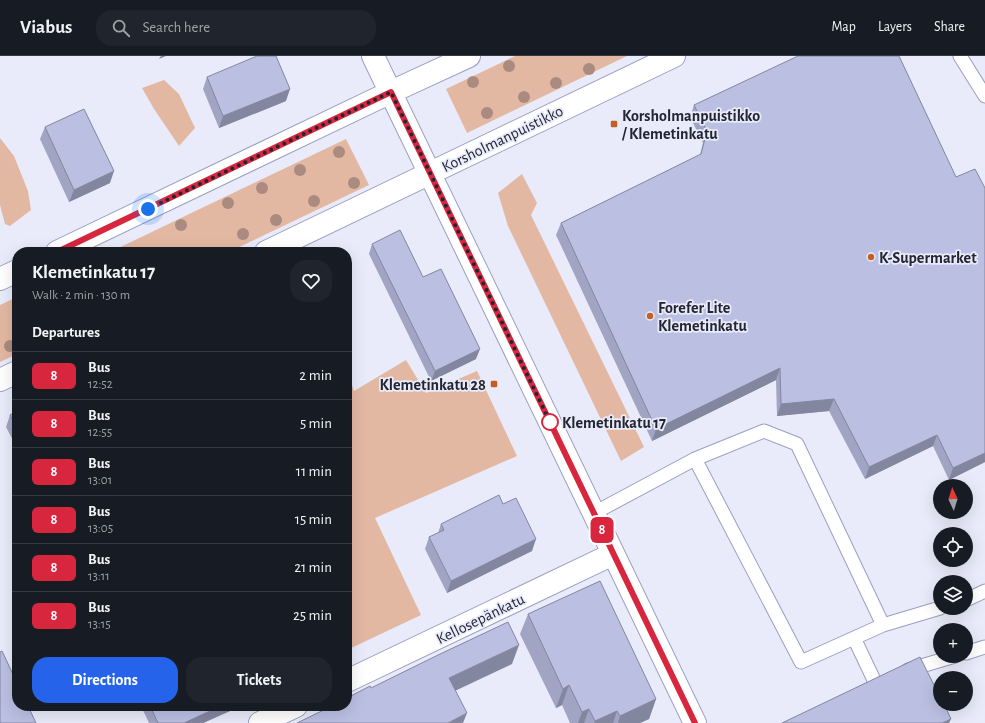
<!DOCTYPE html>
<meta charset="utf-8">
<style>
body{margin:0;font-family:"Alegreya Sans",sans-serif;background:#20242c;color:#f1f3f6;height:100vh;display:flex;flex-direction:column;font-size:15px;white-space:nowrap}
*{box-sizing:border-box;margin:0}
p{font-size:13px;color:#9ea1a6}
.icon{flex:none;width:22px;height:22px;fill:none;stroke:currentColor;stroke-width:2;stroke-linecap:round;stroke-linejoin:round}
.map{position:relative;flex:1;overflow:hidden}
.drawer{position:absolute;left:12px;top:191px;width:340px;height:464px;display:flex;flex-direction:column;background:#171b24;border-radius:16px;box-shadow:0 4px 16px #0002}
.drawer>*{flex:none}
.badge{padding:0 8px;border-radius:6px;font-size:14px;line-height:26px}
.needle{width:26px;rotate:356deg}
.controls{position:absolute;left:933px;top:423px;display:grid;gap:8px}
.controls a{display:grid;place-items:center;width:40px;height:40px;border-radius:50%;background:#171b24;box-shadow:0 4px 16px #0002;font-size:20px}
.you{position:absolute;width:20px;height:20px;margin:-10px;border:3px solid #fff;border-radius:50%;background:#1a73e8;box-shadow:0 0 0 6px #1a73e833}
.map>.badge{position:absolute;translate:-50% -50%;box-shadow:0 0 0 2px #fff}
h2{padding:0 20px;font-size:15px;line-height:36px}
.round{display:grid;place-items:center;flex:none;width:42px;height:42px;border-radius:16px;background:#20242c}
.overview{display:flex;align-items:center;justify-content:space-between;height:68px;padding:0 20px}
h1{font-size:19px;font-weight:700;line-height:30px}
.primary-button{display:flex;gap:8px;margin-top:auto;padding:8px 20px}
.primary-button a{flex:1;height:46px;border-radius:16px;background:#2563eb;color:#fff;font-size:16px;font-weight:700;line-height:46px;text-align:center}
.primary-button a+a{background:#20242c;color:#f1f3f6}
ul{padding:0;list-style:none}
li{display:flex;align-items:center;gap:12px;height:48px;padding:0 20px;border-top:1px solid #363941}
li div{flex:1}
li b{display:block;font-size:15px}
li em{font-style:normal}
li .badge{min-width:44px;font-weight:700;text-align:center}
header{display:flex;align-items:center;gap:24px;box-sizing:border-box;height:56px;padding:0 20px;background:#171b24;border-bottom:1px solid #363941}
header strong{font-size:19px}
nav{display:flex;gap:22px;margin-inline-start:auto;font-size:14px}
.search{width:280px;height:36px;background:#20242c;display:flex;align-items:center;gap:10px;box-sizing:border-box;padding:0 14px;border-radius:16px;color:#9ea1a6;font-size:15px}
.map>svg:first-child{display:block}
.green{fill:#e3b8a2}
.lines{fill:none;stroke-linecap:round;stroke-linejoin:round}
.lane-casing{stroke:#9a9fc0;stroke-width:15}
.street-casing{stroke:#9a9fc0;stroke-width:24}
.secondary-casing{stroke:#9a9fc0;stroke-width:24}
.lane{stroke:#fff;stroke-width:13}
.street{stroke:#fff;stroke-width:22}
.secondary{stroke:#fff;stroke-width:22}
.tree{fill:#ab8b7f}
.wall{fill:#a1a5c3}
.shaded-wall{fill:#83869f}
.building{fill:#bbc0e3;stroke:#83869f}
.line-casing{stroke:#fff;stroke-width:9}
.line{stroke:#d7263d;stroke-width:6}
.walk{stroke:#232532;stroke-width:4;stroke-dasharray:0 7.2}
.poi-dot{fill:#c15f25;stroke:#e9ebfa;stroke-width:1.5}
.stop-dot{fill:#fff;stroke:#d7263d;stroke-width:2}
.labels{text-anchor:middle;stroke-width:3.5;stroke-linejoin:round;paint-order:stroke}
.poi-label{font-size:16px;font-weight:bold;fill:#232532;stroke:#e9ebfa;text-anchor:start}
.street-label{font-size:16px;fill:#232532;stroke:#e9ebfa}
.stop-label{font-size:16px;font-weight:bold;fill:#232532;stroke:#e9ebfa;text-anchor:start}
</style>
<header>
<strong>Viabus</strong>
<div class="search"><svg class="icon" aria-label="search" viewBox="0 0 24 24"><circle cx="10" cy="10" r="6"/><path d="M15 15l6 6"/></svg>Search here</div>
<nav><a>Map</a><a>Layers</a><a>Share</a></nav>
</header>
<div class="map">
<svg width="985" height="667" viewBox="0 0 985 667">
<rect width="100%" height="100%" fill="#e9ebfa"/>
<path class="green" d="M515,0h112l-160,77 -21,-44z
M164,24l15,14 16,34 -16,18 -25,-37 -12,-21z
M0,82l14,18 14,35 3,19 -21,16 -5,-2 -5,-19z
M346,83l23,46 -140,67h-119z
M522,118l15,29 -6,12 113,232 -23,14 -113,-235 -10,-33z
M17,241v57l-17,8v-57z
M406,304l20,33 51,-22 40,85 -142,62 46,97 -74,35v-280l7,21z"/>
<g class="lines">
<defs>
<path id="lane" d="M960,0l25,40
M594,457l101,-54 69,-28 33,13 86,181 -82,37 -106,-203
M966,544l19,-9
M883,569l57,-17
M854,582l20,42
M966,597l19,-6
M908,614l47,-14"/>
<path id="street" d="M347,625l266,-127
M260,667l36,-17"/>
<path id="secondary" d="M373,0l322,667
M57,196l334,-160 78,-36
M266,196l408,-196
M0,223l17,-8
M0,324l17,-8"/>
</defs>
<use href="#lane" class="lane-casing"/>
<use href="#street" class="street-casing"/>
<use href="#secondary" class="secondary-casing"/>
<use href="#lane" class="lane"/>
<use href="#street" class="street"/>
<use href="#secondary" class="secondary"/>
</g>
<g class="tree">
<circle cx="509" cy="10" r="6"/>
<circle cx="589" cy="13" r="6"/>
<circle cx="473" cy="26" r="6"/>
<circle cx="556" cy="27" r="6"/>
<circle cx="524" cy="41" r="6"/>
<circle cx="487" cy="57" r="6"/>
<circle cx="339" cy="96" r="6"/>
<circle cx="300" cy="114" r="6"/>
<circle cx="354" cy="127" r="6"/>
<circle cx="262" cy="132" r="6"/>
<circle cx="314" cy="145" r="6"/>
<circle cx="228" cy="147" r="6"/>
<circle cx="276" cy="164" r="6"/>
<circle cx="181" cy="169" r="6"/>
<circle cx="243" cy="178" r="6"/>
<circle cx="10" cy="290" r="6"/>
</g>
<path class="wall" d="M207,21l79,24 -67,27 -16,-39z
M694,49l262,72 29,11v274l-36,18 -16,-34 -68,33 -36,-68 -52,5 -1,-36 -124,61 -96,-206 5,-12 139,-68 3,-12 -13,-26z
M45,71l65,56 -41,19 -29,-63z
M372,188l51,33 53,82 -45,22 -62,-127z
M17,355v37l-11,-21 4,-12z
M503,448l29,47 -85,42 -22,-44 4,-12 9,-4 3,-9z
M528,558l128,85 -7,20 -9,4h-70l-8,-18 -6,3 -36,-74z
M141,650h90l-1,5 -27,12h-54z"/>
<path class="shaded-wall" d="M161,0h5l-7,3z
M290,33l-4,12 -67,27 4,-12z
M114,115l-4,12 -41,19 5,-12z
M480,293l-4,10 -45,22 4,-10z
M780,312l-4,12 -124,61 4,-12z
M834,343l-5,12 -52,5 4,-12z
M937,379l-4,11 -68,33 4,-12z
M985,397v9l-36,18 4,-12z
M536,483l-4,12 -85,42 4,-12z
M519,589l-7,19 -70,33 7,-19z
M569,629l-7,20 -6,3 7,-19z
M656,643l-7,20 -9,4h-22l2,-7z
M221,650h10l-1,5 -27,12h-19z
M589,653l-5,14h-6l4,-11z
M617,655l-4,12h-19l1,-2z
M467,657l-4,10h-15z
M951,663l-2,4h-7z"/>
<path class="building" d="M257,0h19l14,33 -67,27 -16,-39z
M798,0h101l57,121 19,-8 10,19v265l-32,15 -16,-33 -68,32 -35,-68 -53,5 -1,-36 -124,61 -95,-206 140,-69 6,-23 -13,-26z
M84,53l30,62 -40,19 -29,-63z
M400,174l23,47 18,-8 39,80 -45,22 -63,-127z
M17,355v17l-7,-13z
M499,439l4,9 13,-6 20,41 -85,42 -22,-44 15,-7 -3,-6z
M600,525l56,118 -36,17 -3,-5 -22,10 -6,-12 -7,3 -13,-27 -6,4 -35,-75z
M508,566l11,23 -70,33 18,35 -19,10h-151l35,-17h15v-8l23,-12 1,2 67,-33z
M2,595l15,32v23h11l8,17h-36v-71z
M920,601l20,40v7h4l7,15 -9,4h-160z
M150,650h71l-37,17h-26z"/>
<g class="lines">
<defs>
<path id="line" d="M57,196l334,-160 304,631"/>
</defs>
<use href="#line" class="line-casing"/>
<use href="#line" class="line"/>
<path class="walk" d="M148,153l243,-117 159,330"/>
</g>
<g class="poi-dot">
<rect x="610" y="64" width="8" height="8" rx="2"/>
<circle cx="871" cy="201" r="4"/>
<circle cx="650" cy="260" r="4"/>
<rect x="490" y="324" width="8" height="8" rx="2"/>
</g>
<circle class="stop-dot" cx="550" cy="366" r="8"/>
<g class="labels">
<g class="poi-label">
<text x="622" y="65">Korsholmanpuistikko<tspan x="622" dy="18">/ Klemetinkatu</tspan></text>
<text x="879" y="207">K-Supermarket</text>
<text x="658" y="257">Forefer Lite<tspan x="658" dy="18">Klemetinkatu</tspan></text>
<text x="486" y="334" text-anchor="end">Klemetinkatu 28</text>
</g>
<g class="street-label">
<text transform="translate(502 82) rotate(-26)" y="6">Korsholmanpuistikko</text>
<text transform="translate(480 562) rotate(-26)" y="6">Kellosepänkatu</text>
</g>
<g class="stop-label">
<text x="562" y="372">Klemetinkatu 17</text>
</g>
</g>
</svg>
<div class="controls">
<a><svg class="needle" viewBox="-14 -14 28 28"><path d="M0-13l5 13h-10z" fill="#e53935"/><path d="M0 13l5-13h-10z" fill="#9ea1a6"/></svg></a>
<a><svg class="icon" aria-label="locate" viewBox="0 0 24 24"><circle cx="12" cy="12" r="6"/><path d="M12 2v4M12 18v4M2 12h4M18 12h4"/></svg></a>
<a><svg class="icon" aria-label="layers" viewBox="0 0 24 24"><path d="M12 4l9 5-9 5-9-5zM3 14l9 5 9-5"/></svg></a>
<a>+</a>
<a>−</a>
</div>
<div class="you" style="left:148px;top:153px"></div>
<b class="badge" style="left:602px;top:474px;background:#d7263d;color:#fff">8</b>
<section class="drawer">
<div class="overview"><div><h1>Klemetinkatu 17</h1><p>Walk · 2 min · 130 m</p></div><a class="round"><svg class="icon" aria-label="heart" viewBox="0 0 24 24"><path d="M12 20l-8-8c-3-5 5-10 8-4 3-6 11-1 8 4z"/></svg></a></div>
<h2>Departures</h2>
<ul>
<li><span class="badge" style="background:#d7263d;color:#fff">8</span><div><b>Bus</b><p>12:52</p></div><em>2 min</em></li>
<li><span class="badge" style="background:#d7263d;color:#fff">8</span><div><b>Bus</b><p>12:55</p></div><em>5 min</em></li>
<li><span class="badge" style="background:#d7263d;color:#fff">8</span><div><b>Bus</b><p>13:01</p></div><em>11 min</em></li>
<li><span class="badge" style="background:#d7263d;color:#fff">8</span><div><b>Bus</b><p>13:05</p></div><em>15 min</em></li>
<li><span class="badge" style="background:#d7263d;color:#fff">8</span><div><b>Bus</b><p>13:11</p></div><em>21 min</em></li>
<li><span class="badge" style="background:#d7263d;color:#fff">8</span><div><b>Bus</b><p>13:15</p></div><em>25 min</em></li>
</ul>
<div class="primary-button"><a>Directions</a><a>Tickets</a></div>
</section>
</div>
